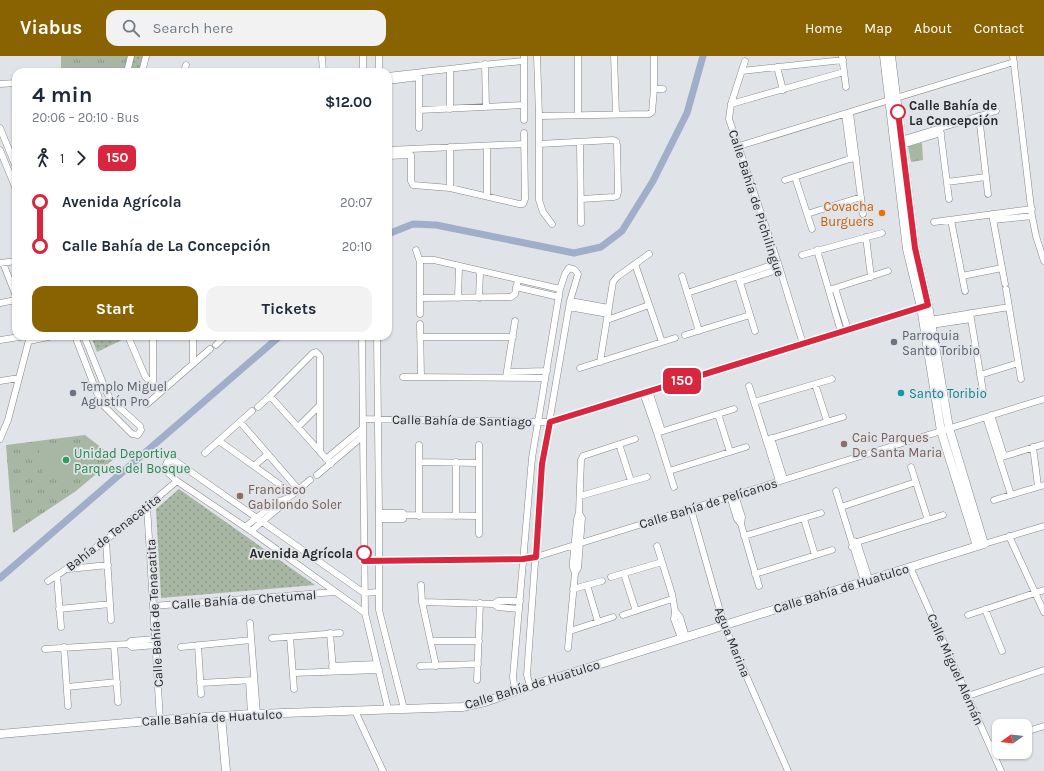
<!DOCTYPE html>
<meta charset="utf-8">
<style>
body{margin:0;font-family:Karla,sans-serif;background:#f2f2f3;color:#1f2937;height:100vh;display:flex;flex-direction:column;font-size:15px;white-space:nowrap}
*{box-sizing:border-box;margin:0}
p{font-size:13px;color:#747a83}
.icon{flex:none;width:22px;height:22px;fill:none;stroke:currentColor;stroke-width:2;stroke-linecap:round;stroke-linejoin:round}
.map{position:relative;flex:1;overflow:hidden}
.side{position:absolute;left:12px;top:12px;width:380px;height:272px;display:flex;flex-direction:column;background:#fff;border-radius:12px;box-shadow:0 1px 3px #0004}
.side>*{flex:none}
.badge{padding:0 8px;border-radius:6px;font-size:14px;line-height:26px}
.needle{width:26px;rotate:255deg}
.fabs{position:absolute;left:992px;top:663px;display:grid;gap:8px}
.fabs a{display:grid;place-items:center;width:40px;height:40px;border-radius:8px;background:#fff;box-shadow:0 1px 3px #0004;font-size:20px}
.map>.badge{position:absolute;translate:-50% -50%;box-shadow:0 0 0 2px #fff}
.legs{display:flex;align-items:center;gap:6px;height:44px;padding:0 20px;font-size:13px}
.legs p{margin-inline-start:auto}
.overview{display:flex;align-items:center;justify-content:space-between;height:68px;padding:0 20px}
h1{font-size:22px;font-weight:700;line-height:30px}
.button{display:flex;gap:8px;margin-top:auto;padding:8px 20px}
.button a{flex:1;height:46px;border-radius:12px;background:#896301;color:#fff;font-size:16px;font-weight:700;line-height:46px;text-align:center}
.button a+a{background:#f2f2f3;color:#1f2937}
ul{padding:0 20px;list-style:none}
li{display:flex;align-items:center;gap:14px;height:44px;font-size:15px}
li i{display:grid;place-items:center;width:6px;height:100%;margin:0 5px;background:currentColor}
li i::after{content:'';width:10px;height:10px;margin:-5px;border:3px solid;border-radius:50%;background:#fff}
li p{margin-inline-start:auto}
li:first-child i{background:linear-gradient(#0000 50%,currentColor 0)}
li:last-child i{background:linear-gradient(currentColor 50%,#0000 0)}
header{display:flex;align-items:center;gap:24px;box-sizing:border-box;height:56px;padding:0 20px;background:#896301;color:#fff}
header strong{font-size:19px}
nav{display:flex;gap:22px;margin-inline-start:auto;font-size:14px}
.search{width:280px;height:36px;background:#f2f2f3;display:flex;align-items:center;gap:10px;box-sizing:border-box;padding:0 14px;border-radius:12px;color:#747a83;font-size:15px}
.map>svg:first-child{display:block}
.grass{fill:url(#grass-dots)}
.park{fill:url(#park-tufts)}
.garden{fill:#a7b7a4}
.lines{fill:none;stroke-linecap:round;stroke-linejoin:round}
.canal{stroke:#a1aec9;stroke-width:7}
.minor-casing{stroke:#83868b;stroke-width:7}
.tertiary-casing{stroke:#83868b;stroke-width:9}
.minor{stroke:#fff;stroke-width:6}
.tertiary{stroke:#fff;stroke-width:8}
.line-1-casing{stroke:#fff;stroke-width:9}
.line-1{stroke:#d7263d;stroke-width:6}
.stop-1-dot{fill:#fff;stroke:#d7263d;stroke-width:2}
.food-dot{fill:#e8710a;stroke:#e0e4e9;stroke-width:1.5}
.worship-dot{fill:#6b7280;stroke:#e0e4e9;stroke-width:1.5}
.culture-dot{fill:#0f9aa8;stroke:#e0e4e9;stroke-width:1.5}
.education-dot{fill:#8d6e63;stroke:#e0e4e9;stroke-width:1.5}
.leisure-dot{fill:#2e9e5b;stroke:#e0e4e9;stroke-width:1.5}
.labels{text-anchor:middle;stroke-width:3.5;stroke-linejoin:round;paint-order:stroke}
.stop-label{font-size:13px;font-weight:bold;fill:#292a2c;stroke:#e0e4e9;text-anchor:start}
.street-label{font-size:13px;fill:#292a2c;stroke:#e0e4e9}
.food-label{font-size:13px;fill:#c56008;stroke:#e0e4e9;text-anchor:end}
.worship-label{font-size:13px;fill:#5b616d;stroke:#e0e4e9;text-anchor:start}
.culture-label{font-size:13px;fill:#0d838f;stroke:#e0e4e9;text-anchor:start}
.education-label{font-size:13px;fill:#785e54;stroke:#e0e4e9;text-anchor:start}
.leisure-label{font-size:13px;fill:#27864d;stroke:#e0e4e9;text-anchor:start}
</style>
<header>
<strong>Viabus</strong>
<div class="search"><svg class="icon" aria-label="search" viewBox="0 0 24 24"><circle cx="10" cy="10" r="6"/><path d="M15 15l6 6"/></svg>Search here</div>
<nav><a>Home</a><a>Map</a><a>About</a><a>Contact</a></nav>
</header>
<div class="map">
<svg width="1044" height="715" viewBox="0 0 1044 715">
<defs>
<pattern id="grass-dots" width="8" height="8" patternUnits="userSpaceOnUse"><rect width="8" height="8" fill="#a7b7a4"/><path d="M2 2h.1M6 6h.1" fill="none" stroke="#889586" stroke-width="1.8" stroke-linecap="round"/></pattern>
<pattern id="park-tufts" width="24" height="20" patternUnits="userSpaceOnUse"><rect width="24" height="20" fill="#a7b7a4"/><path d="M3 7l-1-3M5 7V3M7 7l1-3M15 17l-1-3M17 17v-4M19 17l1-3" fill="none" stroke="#889586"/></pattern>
</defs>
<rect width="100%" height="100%" fill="#e0e4e9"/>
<path class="grass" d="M134,0h9l-4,16h-9z
M91,280h32l1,3 -27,13z
M179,433l136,96 -154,13 -5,-89z"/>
<path class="park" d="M61,0h67l-4,16h-63z
M922,87l1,17 -12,2 -3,-16z
M85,379l30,23 -39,33 -63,42 -7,-88z"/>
<path class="garden" d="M89,385l5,31 -50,8 -5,-31z"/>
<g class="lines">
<path class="canal" d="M388,178l25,-10 23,1 138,28 27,-6 21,-16 31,-50 34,-68 16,-57
M0,522l280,-242"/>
<defs>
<path id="minor" d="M363,0v16
M524,0v64
M537,0l2,60v84l4,12 9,12
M614,0l2,57
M842,0l4,31
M1013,0l19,160 4,20 8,25
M322,2l1,14
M745,5l-14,43 -2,15 49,144 25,81
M485,8l1,43
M777,11l6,23
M450,13v40
M742,15l101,-11
M127,16l4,-16
M142,16l4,-16
M184,16l2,-7
M379,16v-16
M419,17v55
M388,20c45,-5 90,-11 135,-15
M388,25l31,-4
M0,28l16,-1
M654,33h9
M731,48l113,-32
M419,54l105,-5
M850,57l13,101
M845,58l6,45
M578,59v-59
M539,60l110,-2 3,-2 2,-23v-33
M979,60l9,78
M0,72l16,39
M940,72l9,71
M901,84l95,-29
M580,86l1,81
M539,88l74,-4 3,1 1,4 1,47 -1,4 -3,1 -33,2
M902,89l39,-12
M487,90v50
M739,90l275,-84
M0,94l16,39
M388,94l136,-6
M388,100l23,-1v26l2,4 37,3 69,16h4l2,-5 -1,-66
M795,121l17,52
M785,124l71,-23
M947,126l39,-5
M450,132v-41
M807,158l54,-17
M992,158l13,70
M951,164l14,71
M993,164l39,-4
M934,166l98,-13
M866,181l5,40
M416,194l4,12
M817,194l24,82
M802,199l80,-22
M0,207l16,-2
M3,207l13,33
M635,208l27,78
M682,220l17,55
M738,220l17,55
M962,220l40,-8
M740,226l40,-13
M516,231l43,10
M835,232l13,42
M1006,233l15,90
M829,234l59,-19
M687,237l91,-30
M420,242l91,-1 4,-3 3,-14
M458,242l1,-32
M479,242l1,-27
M570,245l39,7
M0,247l16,-3
M569,251l39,7
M970,257l13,78
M420,258v-52l2,-2h12l126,29
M607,264l42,-15
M930,264l79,-13
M420,268l1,53
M931,269l40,-6
M685,279l65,-20
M75,280l24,62 4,7 29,29 6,1 3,-5 -1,-4 -29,-26 -4,-7 -23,-57
M128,280l17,40 14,17
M362,280l3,277 23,96
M377,280l2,177v97l25,99
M421,281h92
M0,284l26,-4
M29,285l24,-5
M216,289l9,-9
M600,306l13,-80 4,-5 32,-23
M193,308v-28
M580,312l95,-30
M507,316l40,-1
M980,319l38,-12
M403,321l142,1
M506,321l9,-56
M0,325l19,-3
M815,328l12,37
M153,330v-50
M749,330l30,95
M649,335l13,40
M643,337l14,40 17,54
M270,340l61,68
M754,346l78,-23
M147,348l63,-55
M258,351l12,-11 43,-43 3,-1 4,4v96
M718,358l12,38
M991,359l13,41
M986,361l25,78
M363,363l187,3 374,-116
M240,366l59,68
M298,371l21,-21
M657,377l77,-24
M771,382l13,41
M0,383l8,-19 22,-84
M766,384l77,-23
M219,385l74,53
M619,388l12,37
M419,389v71
M1033,391l5,39
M205,397l47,-42
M999,402l45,-14
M326,403l37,-31
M419,406l60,1
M254,410l14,-12
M911,411l17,53
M669,415l77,-24
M317,419l46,-39
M836,435l28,90
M735,439l7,22 -1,7
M580,440l67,-19
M730,440l7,23 4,5 18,62
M994,444l50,-15
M147,450l13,214
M841,451l75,-25
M691,453l33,116 64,146
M400,459l79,1
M456,460v-54
M379,463h24l-3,-4 3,-2h-24
M804,463l11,36
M245,471l33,-26c12,-1 23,-14 32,-21
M251,475l30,-25 2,-6
M479,478v-89
M744,480l77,-23
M1009,480l35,76
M106,485l5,79
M854,485l3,1 12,37
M984,488l60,-18
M657,490l15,48 3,17 -1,8 7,19
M852,491l5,-5 86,-27
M364,505l159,-2 13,-2 508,-158
M910,511l91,204
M69,513l39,-4
M575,517l-2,-6v-6l4,-42 2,-6 2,-53 2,-4 52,-17
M624,518l12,37
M755,518l77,-24
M57,519l4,52
M611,521l51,-15
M48,525c47,-29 87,-65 129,-100
M421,529l1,17 14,64
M587,529l11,37
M573,533l29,-8
M422,546l72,2 4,-3h22
M494,548l4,3 21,2
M153,550l182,-14
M59,553l51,-5
M985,553l17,42
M675,555l5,6 6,20
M365,557l-114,-82 -74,-50 -11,-10 -1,-4 2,-5 7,-2 190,133 14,-1
M623,559l49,-16
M968,559l76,-25
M250,567l7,91
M570,575l43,-14
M330,577l3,37
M290,581l4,52
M272,582l68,-5
M431,585h48
M128,588l4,3 24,-2
M114,589l4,57
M198,589l3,49
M64,591l4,59
M181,591l70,-7
M568,592l7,-75 3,-5 4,-50 -3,-5
M45,593l83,-5 3,-3 24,-2
M332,610l45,-2
M420,610l58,-2
M293,617l86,-3
M477,624l3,-77
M249,625l2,33
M200,627l54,-3
M67,631l50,-5
M515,635l-2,-14 19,-219 28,-169 5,-15 4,-6c5,1 7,2 9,6l-8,27 -28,163 -15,211 3,11
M968,640l76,-26
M355,655l28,60
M1025,676l19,-6
M990,689l9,-3"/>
<path id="tertiary" d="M884,0l23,193 14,58 20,124 36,115
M221,660l5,55
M0,678l160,-14 91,-6 211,-7 23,-5 45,-16 454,-142 -35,-116 -21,-123 -13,-57 -24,-192"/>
</defs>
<use href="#minor" class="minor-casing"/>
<use href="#tertiary" class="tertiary-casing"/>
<use href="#minor" class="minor"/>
<use href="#tertiary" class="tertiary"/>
</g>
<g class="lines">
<defs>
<path id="line-1" d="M364,497v8l159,-2 13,-2 6,-93 8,-42 378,-117 -13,-57 -17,-136"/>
</defs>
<use href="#line-1" class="line-1-casing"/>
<use href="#line-1" class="line-1"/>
</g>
<g class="stop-1-dot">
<circle cx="898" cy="56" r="7"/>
<circle cx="364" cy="497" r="7"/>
</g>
<circle class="food-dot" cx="882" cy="157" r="4"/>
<g class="worship-dot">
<circle cx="894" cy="286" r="4"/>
<circle cx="73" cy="337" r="4"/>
</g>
<circle class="culture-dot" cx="901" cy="337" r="4"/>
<g class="education-dot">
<circle cx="844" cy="388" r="4"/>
<circle cx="240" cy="440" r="4"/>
</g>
<circle class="leisure-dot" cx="66" cy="404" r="4"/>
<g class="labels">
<g class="stop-label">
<text x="909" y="54">Calle Bahía de<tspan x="909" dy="15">La Concepción</tspan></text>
<text x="353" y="502" text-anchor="end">Avenida Agrícola</text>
</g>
<g class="street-label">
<text transform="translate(757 147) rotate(72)" y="5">Calle Bahía de Pichilingue</text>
<text transform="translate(462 364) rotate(1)" y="5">Calle Bahía de Santiago</text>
<text transform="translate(708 447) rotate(-17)" y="5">Calle Bahía de Pelícanos</text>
<text transform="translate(113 476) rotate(-38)" y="5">Bahía de Tenacatita</text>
<text transform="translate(841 532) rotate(-17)" y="5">Calle Bahía de Huatulco</text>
<text transform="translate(244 543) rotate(-4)" y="5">Calle Bahía de Chetumal</text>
<text transform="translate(154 557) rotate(-93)" y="5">Calle Bahía de Tenacatita</text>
<text transform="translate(733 586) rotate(68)" y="5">Agua Marina</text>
<text transform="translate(956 613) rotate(66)" y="5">Calle Miguel Alemán</text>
<text transform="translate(532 628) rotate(-17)" y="5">Calle Bahía de Huatulco</text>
<text transform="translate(212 661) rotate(-3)" y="5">Calle Bahía de Huatulco</text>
</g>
<g class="food-label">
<text x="874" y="155">Covacha<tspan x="874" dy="15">Burguers</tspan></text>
</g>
<g class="worship-label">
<text x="902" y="284">Parroquia<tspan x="902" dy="15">Santo Toribio</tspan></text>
<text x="81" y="335">Templo Miguel<tspan x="81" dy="15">Agustín Pro</tspan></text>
</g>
<g class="culture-label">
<text x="909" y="342">Santo Toribio</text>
</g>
<g class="education-label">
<text x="852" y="386">Caic Parques<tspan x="852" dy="15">De Santa Maria</tspan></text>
<text x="248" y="438">Francisco<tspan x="248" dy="15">Gabilondo Soler</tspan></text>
</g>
<g class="leisure-label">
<text x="74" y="402">Unidad Deportiva<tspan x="74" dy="15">Parques del Bosque</tspan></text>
</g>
</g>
</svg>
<div class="fabs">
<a><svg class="needle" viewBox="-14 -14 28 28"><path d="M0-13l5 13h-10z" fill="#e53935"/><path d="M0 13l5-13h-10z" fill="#747a83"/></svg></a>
</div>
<b class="badge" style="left:682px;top:325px;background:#d7263d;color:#fff">150</b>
<section class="side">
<div class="overview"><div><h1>4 min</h1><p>20:06 – 20:10 · Bus</p></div><b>$12.00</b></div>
<div class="legs"><svg class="icon" aria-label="walk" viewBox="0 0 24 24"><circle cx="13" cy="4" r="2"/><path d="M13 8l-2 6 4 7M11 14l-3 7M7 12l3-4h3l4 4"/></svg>1<svg class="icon" aria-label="forward" viewBox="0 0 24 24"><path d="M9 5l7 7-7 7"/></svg><b class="badge" style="background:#d7263d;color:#fff">150</b></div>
<ul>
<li><i style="color:#d7263d"></i><b>Avenida Agrícola</b><p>20:07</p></li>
<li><i style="color:#d7263d"></i><b>Calle Bahía de La Concepción</b><p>20:10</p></li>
</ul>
<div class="button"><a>Start</a><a>Tickets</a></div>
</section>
</div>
